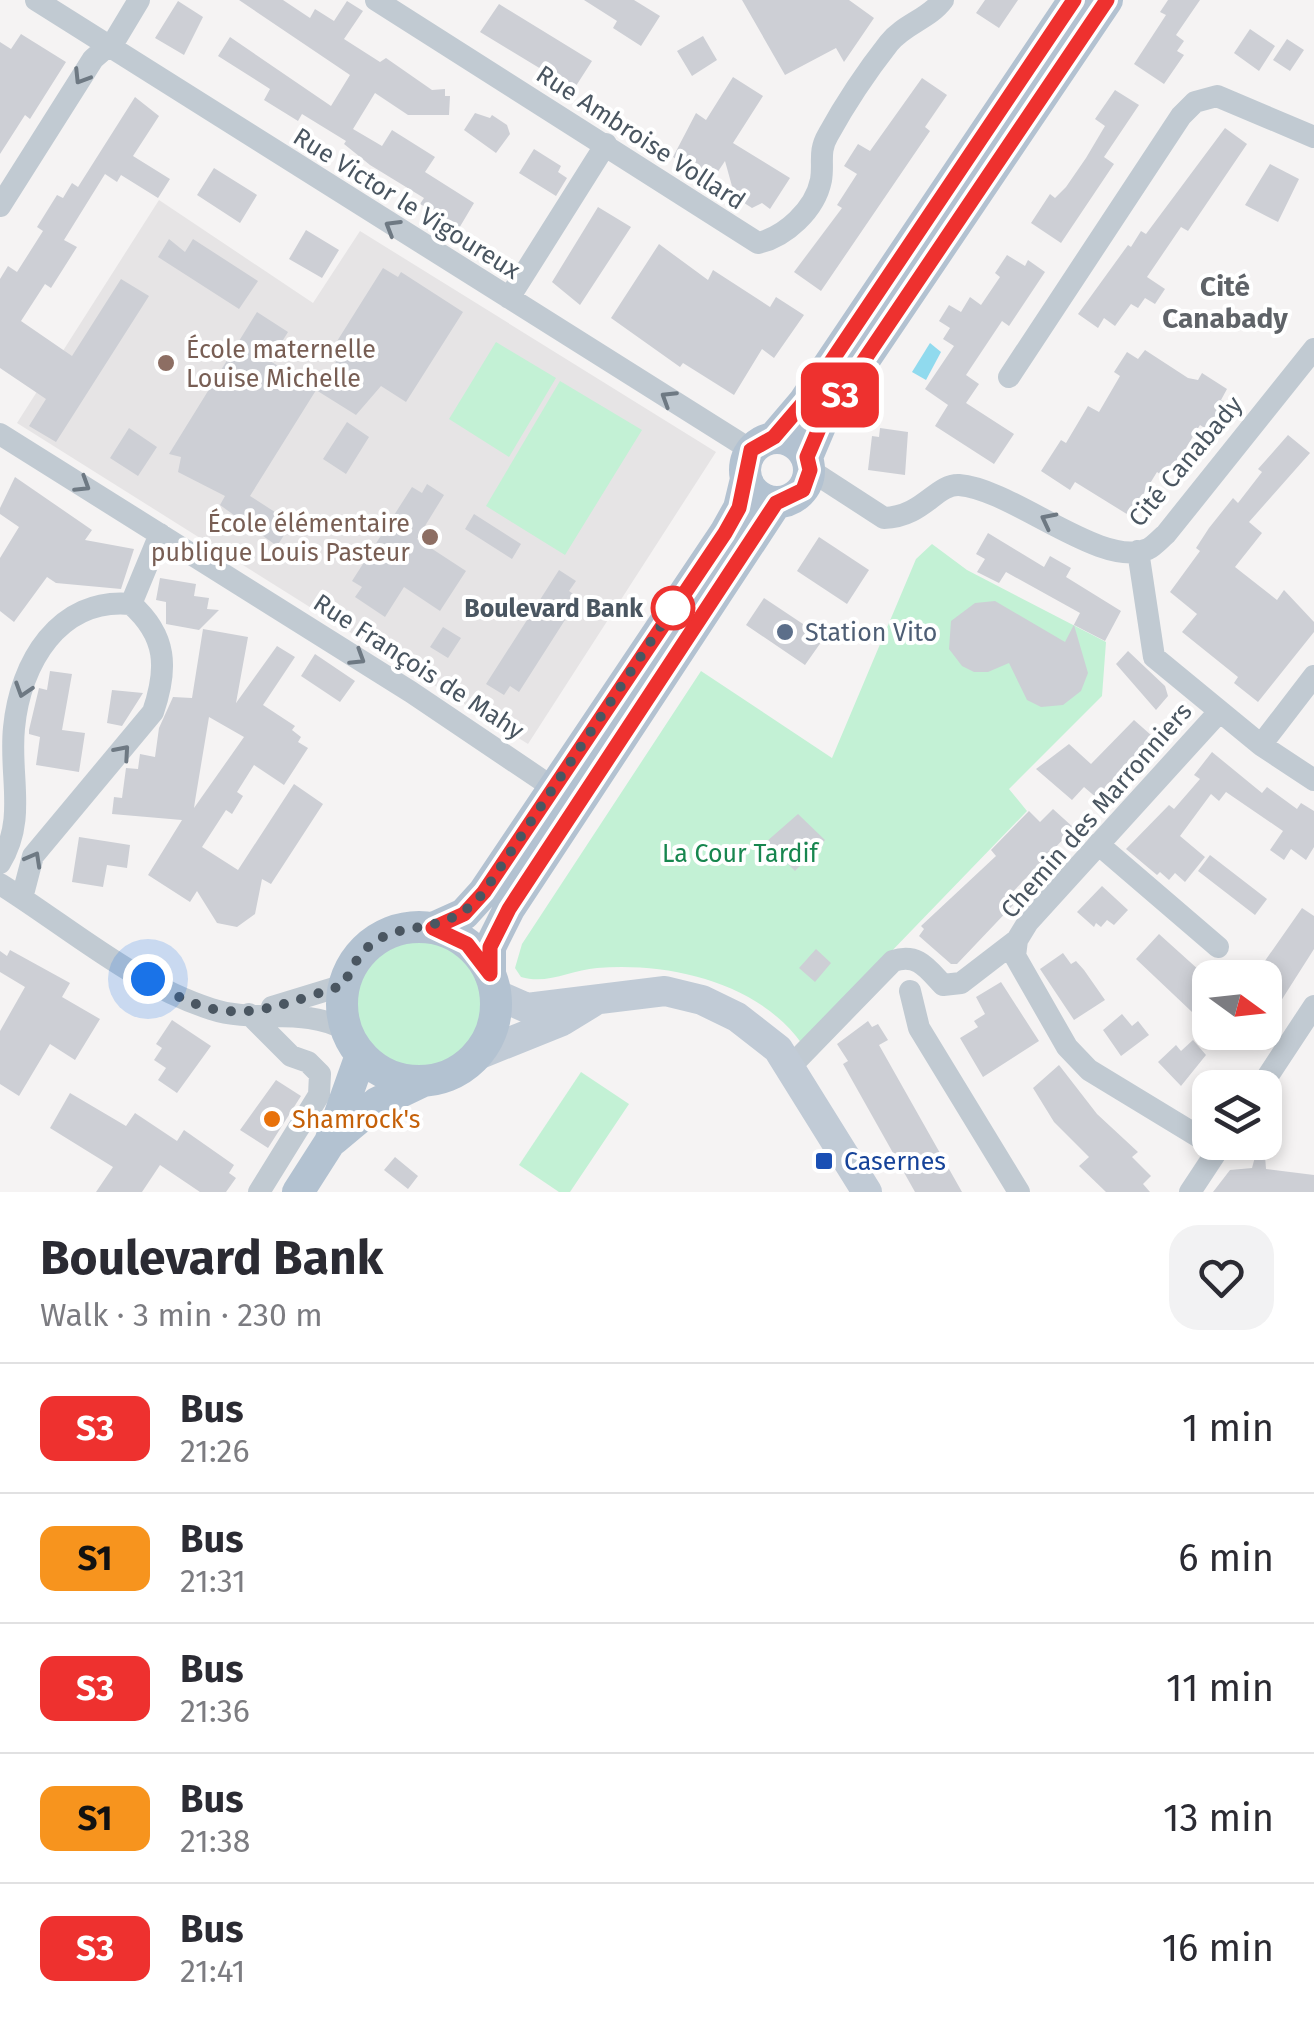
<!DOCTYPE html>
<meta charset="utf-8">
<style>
body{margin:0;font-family:"Fira Sans",sans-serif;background:#f2f2f3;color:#2b2b33;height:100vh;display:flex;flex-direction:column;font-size:38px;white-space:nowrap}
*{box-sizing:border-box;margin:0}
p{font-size:32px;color:#7c7c81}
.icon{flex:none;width:55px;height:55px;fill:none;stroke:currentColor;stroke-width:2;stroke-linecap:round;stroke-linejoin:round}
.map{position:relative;height:1192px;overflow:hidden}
.sheet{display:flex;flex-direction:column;background:#fff;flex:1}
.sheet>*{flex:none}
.badge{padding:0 20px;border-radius:15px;font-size:35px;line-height:65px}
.needle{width:65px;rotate:105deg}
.fabs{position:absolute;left:1192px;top:960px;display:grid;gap:20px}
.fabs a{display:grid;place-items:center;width:90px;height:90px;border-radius:20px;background:#fff;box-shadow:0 5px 15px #0003;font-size:50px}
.you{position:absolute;width:50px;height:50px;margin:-25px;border:8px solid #fff;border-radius:50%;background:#1a73e8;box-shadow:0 0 0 15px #1a73e833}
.map>.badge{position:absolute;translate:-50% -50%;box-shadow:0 0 0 5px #fff}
.round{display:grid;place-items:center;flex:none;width:105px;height:105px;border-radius:30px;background:#f2f2f3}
.overview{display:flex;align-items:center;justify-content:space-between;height:170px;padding:0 40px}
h1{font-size:48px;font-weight:700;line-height:75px}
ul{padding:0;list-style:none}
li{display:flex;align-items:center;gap:30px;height:130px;padding:0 40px;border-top:2px solid #e1e1e2}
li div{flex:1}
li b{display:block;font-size:38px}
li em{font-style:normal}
li .badge{min-width:110px;font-weight:700;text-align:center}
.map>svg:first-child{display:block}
.education{fill:#e6e4e5}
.green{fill:#c3f1d5}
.water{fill:#90daee}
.building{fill:#cdcfd5;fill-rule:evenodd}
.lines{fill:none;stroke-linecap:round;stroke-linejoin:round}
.street{stroke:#c1cad2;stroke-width:22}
.secondary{stroke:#c1cbd6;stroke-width:30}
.primary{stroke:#b3c2d1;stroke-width:32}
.oneway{stroke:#6e7983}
.line-casing{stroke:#fff;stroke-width:22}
.line{stroke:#ee312f;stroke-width:15}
.walk{stroke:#4a5661;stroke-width:10;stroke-dasharray:0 18}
.education-dot{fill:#8d6e63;stroke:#fff;stroke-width:4}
.stop-dot{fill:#fff;stroke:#ee312f;stroke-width:5}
.service-dot{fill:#5c6f8a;stroke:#fff;stroke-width:4}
.food-dot{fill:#e8710a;stroke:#fff;stroke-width:4}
.transit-dot{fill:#1a4fb4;stroke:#fff;stroke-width:4}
.labels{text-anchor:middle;stroke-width:8;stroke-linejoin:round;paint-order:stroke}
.street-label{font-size:25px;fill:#4a5661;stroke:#fff}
.education-label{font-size:25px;fill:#785e54;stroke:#fff;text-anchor:start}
.stop-label{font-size:25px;font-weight:bold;fill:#4a5661;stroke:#fff;text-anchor:end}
.service-label{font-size:25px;fill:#4e5e75;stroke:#fff;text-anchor:start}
.park-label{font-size:25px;fill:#17864f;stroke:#fff}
.food-label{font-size:25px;fill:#c56008;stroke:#fff;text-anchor:start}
.transit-label{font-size:25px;fill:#164399;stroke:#fff;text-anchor:start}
.neighbourhood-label{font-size:28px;font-weight:bold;fill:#5f6368;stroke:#fff}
</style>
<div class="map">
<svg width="1314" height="1192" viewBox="0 0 1314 1192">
<rect width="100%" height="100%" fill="#f5f3f3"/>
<path class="education" d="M159,200l154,103 47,-72 356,221 -188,292 -511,-321z"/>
<path class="green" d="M496,342l60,36 -47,79 -60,-38z
M560,381l82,49 -77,125 -79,-49z
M932,544l35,26 139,72 -4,54 -93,93 18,22 -225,233c-44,-62 -133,-82 -205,-76 -26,2 -50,17 -76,9l-6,-9 7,-24 179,-273 131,87 84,-199z
M356 1006a64 64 0 1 1 128 0a64 64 0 1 1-128 0Z
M581,1072l48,32 -59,88h-11l-40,-27z"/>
<path class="water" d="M930,343l11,9 -15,28 -14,-8z"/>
<path class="building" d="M239,0h44l27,18 5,-9 19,12 13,-20 16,10 -19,28 36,23 6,-4 46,32 13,-1v7h5l-1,19h-41l-33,-22 -22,36 29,17 10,-16 43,27 -10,15 49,31 -16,27 -29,-16 2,-4 -11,-6 4,-6 -54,-33 -26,-21 2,-3 -44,-27 -4,7 -34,-21 6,-11 -52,-33 12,-19 101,69 19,-31z
M584,0h50l26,16 -19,30 -28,-18 4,-7z
M742,0h107l25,18 -30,44 -8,-14 -51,27z
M985,0h33l-19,28 -23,-15z
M1168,0h32l-24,35 8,6 -7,10 7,4 -20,29 -30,-20 32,-49 -6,-3z
M178,1l25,16 -19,38 -29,-17z
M499,4l93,57 -18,28 -94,-57z
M1250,29l25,17 -16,25 -25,-18z
M21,34l45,28 -36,57 -5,-4 -25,39v-112l11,7z
M703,36l14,24 -25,16 -15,-25z
M1287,39l17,11 -14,21 -17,-11z
M733,77l30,19 -30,47 57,35 -20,31 -8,-6 -10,5 -17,-11 -10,-36 -14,21 -38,-25 23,-44 10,7z
M922,78l25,17 -22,32 5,4 -109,160 -27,-19 48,-64 -5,-3 20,-31 -13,-8 14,-22 12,7z
M1115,90l24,15 -35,52 10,7 -53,79 -30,-20 19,-29 5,4 11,-11 20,-29 19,-32 -10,-7z
M135,97l24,19 -26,40 37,23 -12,19 -37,-23 -4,7 -12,-8 -41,66 13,7 -26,41 -6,-4 -24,37 51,35 49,-77 28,17 -93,146 -27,-16 17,-27 -46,-31v-89l8,-13 9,6 26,-41 -6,-4 20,-32 6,3 9,-15 6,4z
M475,113l15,5 2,-3 15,10 3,9 -14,19 -32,-23z
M1225,128l22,16 -59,87 -7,-4 -34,50 18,12 -10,15 -10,-6 -7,10 -7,-4 -16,22 -11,-8 -6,10 -20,-14 50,-69 3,2 10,-16 5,3z
M534,149l27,17 -3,6 9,6 -11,18 -37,-23z
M1270,164l29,15 -21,43 -33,-17z
M214,168l43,27 -17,28 -43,-28z
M598,207l33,20 -51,78 -28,-23z
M306,230l33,20 -17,28 -33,-19z
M169,239l16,13 8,-13 65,42 -19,28 -81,-52z
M659,244l49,36 5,-10 57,37 6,-10 28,18 -30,43 -12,-9 -28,46 -51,-32 -3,4 -69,-49z
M1007,255l18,11 3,-6 17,12 -36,54 -7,-5 -36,54 13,9 -13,19 48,31 -20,30 -59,-38 13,-21 -23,-16 29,-43 -11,-7 7,-11 -11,-7 10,-16 12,7 9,-15 11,8 19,-28 -5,-4z
M383,268l15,9 3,-5 62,40 -57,90 -25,-16 -25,29 -40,-25 27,-38 -9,-6z
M257,312l31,20 -18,29 28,17 7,-10 18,11 -73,117 42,27 -15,23 -57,-41 5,-9 -47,-24 3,-15 -12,-3z
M1145,350l43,28 10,2 4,-7 25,16 -6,11 9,6 -18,27 -12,-8 -33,54 -10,-7 -27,44 -55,-34 -5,8 -29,-19 20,-31 5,3 22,-37 11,6 21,-36 -6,-4 13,-20 11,7z
M347,422l22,15 -23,37 -23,-15z
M129,428l28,19 -19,29 -28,-18z
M880,428l28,4 -3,43 -37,-5 4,-34 7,1z
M1288,435l22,18 -61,69 13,11 -27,34 42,33 7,-10 30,32v10l-56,70 -24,-19 4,-6 -56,-45 15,-18 -27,-22 30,-41 -4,-3 13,-20 24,-30 5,5 24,-31 -4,-3z
M15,477l77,53 -7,10 49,9 -13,40 -65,-6 -9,-6 -33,45 -14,-11v-53l19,-31 -19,-13v-6z
M427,484l17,11 -27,44 49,32 -26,40 -36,-24 -19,30 -30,-20 7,-10 -10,-6 60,-94 10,6z
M474,514l47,30 -9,15 -47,-30z
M988,533l56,34 6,-11 21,12 -5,9 55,34 -16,30 -31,-16 14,48 -7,18 -18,14 -22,2 -14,-7 -18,-37 -21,9h-14l-12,-6 -13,-17 2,-28 24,-18 20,-2 70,41 15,-29 -74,-41 -7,11 -22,-11 8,-13 -9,-5z
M819,537l50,33 -22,34 -50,-33z
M559,570l17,11 -7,10 10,7 -60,94 -9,-6 -6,9 -18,-11z
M160,578l36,6 -2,12 15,2 -2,11 12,1 -20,20 -33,-6v-22l-10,-2z
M764,598l60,40 -19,27 -59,-40z
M443,627l18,11 -13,20 -18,-11z
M203,629l45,8 -12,66 41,-57 18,11 -32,48 32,21 -3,4 9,7 -3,5 10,6 -24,37 -30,-20 -17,27 6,4 -11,18 -6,-4 -24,37 36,23 56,-86 29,20 -52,80 -9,-5 -7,35 -18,13 -20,-4 -20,-32 -7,11 -42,-27 34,-55 -70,-6 2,-17 8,1 4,-30 12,1 2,-15 15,3 4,-29 14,-31 19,1zM209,717l35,20 -50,71 1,-7z
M1128,651l37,35 3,10 -12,14 -40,-46z
M315,654l40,27 -15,21 -39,-26z
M50,671l22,3 -10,56 23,3 -6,39 -43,-7 4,-28 -11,-3v-4l10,-42 8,2z
M112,690l31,3 -21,33 -15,-3z
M1134,720l26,23 -55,62 -21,-18 -12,13 -36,-31 33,-25 22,20z
M1212,752l50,41 5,-6 30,22 4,-6 13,8v36l-8,13 -15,-11 -7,11 -14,-10 13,-19 -57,-39 -7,9 -8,-7 -31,42 25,21 -20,25 -10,-9 -6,7 -9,-8 -3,3 -31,-26 43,-44 5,4 26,-30 -6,-4z
M1053,809l21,19 -67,70 7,6 -57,60h-6l-32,-28 5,-7 -3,-3 75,-70 -5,-6 38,-39 11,11z
M798,814l27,26 -30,31 -29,-29z
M79,837l51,8 -3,23 -20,-3 -4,22 -31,-5z
M1210,855l57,44 -12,16 -57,-44z
M1102,886l26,24 -14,15 -7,-5 -6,7 -5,-4 -2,4 -17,-15z
M1302,908l12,8v33l-49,77v-48h-12z
M1159,934l51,46v49l-74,-70z
M816,949l15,14 -16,19 -16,-14z
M10,950l60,33 -8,14 38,22 -25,41 -25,-16 -31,52 -19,-12v-53l25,-44 -25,-15v-21l7,5z
M1063,953l8,11 5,-3 8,9 21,30 -31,20 -34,-51z
M1001,982l38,59 -56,36 -23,-39 18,-11 -4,-6 11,-7 -9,-17z
M1122,1014l10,12 6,-5 11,14 -28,21 -18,-26z
M172,1020l39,26 -34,47 -19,-13 8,-12 -12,-8 8,-12 -6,-4z
M868,1021l4,6 6,-3 10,16 -9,5 83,147h-47l-72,-128 5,-3 -11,-17z
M1193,1040l13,15 -25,31 -23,-24 18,-17 5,6z
M1059,1065l38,49 41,38 -6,5 19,19 -8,8 7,8h-44l-27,-26 10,-9 -35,-35 -21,-34z
M276,1080l25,16 -33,52 -28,-18z
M70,1093l56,33 9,-13 42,28 7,-11 50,35 -5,8 7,5 -10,14h-26l-40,-27 -18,27h-46l17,-25 -63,-39z
M1259,1142h5l2,27 48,6v17h-101l17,-22 22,-2z
M395,1157l23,19 -10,13 -24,-19z"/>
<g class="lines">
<path class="street" d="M36,0l715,450
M376,0l382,243c27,-6 57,-33 63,-63 3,-17 -3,-28 7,-45 17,-31 39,-64 61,-92 15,-19 40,-24 54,-43
M0,206l93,-147 22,-19 24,-40
M509,298l97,-154
M1009,377l172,-261 14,-14 22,-6 97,41
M0,434l411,258 141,95
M810,470l74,48c39,-1 52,-34 75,-33 54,4 143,85 189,64 6,-3 13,-11 18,-15l148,-185
M1138,551l16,106 107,88 53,35
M131,604l29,-70
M1219,712l-191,210 -11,18 -2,16 52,91 22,23 130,79
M1261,745l53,-69
M1098,844l120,103
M0,863c27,-44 9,-87 14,-135 6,-65 45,-131 117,-124 36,32 37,64 22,108l-120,144 -11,42
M0,884c67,42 135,101 211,125 45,15 93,-3 135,21
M910,991l9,37 100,164
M272,1007l72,-22
M249,1014l42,42 17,6 12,12 -1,21 -60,97
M790,1067l103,-106c25,-8 34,7 50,24l18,-2 56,-43
M1260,1088l54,-82
M1190,1192l33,-50"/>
<path class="secondary" d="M495,994l32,14 138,-17 37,9 35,17 41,32 89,143
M475,1056l87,-35 31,-19"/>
<path class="primary" d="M774,437l30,-35 270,-402
M745 470a32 32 0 1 1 64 0a32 32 0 1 1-64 0Z
M807,457l14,-33 286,-424
M342 1004a77 77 0 1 1 154 0a77 77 0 1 1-154 0Z
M433,928l31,-14 20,-22 241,-359 14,-25 7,-29
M490,974v-27l19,-38 267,-406
M334,1139l43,-36 46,-22
M298,1192l32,-50 31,-87"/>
</g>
<defs><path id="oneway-chevron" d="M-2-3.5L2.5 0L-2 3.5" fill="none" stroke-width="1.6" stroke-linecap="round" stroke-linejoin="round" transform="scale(2.5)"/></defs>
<g class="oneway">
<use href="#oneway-chevron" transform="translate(81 77) rotate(122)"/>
<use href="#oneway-chevron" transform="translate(392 227) rotate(-149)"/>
<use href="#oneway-chevron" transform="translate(668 398) rotate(-148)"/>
<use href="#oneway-chevron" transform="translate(83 485) rotate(32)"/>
<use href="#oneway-chevron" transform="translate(1048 520) rotate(-153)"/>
<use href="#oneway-chevron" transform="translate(358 658) rotate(32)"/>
<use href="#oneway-chevron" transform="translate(23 690) rotate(108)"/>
<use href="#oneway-chevron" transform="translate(123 752) rotate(-49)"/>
<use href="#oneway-chevron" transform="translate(34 859) rotate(-61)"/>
</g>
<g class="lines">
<defs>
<path id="line" d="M1074,0l-270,402 -30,35 -23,13 -12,58 -14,25 -241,359 -20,22 -31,14 34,16 23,30v-27l19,-38 267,-406 27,-13 7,-20 -3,-13 14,-33 286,-424"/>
</defs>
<use href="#line" class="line-casing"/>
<use href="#line" class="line"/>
<path class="walk" d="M148,979c79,52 114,32 196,6 34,-86 91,-32 140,-93l189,-284"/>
</g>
<g class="education-dot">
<circle cx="166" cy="363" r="10"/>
<circle cx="430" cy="537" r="10"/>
</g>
<circle class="stop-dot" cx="673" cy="608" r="20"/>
<circle class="service-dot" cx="785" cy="632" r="10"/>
<circle class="food-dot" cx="272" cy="1119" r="10"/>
<rect class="transit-dot" x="814" y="1151" width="20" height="20" rx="5"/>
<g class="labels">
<g class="street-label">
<text transform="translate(641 137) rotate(33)" y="9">Rue Ambroise Vollard</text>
<text transform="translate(407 203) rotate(32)" y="9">Rue Victor le Vigoureux</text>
<text transform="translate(1185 461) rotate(-50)" y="9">Cité Canabady</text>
<text transform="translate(419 666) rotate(33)" y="9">Rue François de Mahy</text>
<text transform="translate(1096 810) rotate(-49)" y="9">Chemin des Marronniers</text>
</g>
<g class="education-label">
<text x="186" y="358">École maternelle<tspan x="186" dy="29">Louise Michelle</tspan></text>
<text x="410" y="532" text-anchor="end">École élémentaire<tspan x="410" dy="29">publique Louis Pasteur</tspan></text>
</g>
<g class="stop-label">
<text x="643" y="617">Boulevard Bank</text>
</g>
<g class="service-label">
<text x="805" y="641">Station Vito</text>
</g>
<g class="park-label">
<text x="740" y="862">La Cour Tardif</text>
</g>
<g class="food-label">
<text x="292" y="1128">Shamrock's</text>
</g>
<g class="transit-label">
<text x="844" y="1170">Casernes</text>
</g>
<g class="neighbourhood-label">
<text x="1225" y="296">Cité<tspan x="1225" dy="32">Canabady</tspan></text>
</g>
</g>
</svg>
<div class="fabs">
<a><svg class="needle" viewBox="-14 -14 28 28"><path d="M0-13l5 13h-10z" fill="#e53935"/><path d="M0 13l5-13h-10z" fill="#7c7c81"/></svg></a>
<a><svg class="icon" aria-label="layers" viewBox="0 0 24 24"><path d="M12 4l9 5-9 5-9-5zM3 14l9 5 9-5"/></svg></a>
</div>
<div class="you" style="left:148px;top:979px"></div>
<b class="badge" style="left:840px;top:395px;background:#ee312f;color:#fff">S3</b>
</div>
<section class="sheet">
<div class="overview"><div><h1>Boulevard Bank</h1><p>Walk · 3 min · 230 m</p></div><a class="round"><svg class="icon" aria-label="heart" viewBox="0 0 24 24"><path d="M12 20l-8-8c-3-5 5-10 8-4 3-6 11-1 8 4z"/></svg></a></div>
<ul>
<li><span class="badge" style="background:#ee312f;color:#fff">S3</span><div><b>Bus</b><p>21:26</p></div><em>1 min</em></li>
<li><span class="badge" style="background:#f7941e;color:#111">S1</span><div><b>Bus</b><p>21:31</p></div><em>6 min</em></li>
<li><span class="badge" style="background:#ee312f;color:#fff">S3</span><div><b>Bus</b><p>21:36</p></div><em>11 min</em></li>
<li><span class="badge" style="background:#f7941e;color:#111">S1</span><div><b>Bus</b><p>21:38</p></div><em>13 min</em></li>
<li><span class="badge" style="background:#ee312f;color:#fff">S3</span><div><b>Bus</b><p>21:41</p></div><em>16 min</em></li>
</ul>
</section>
